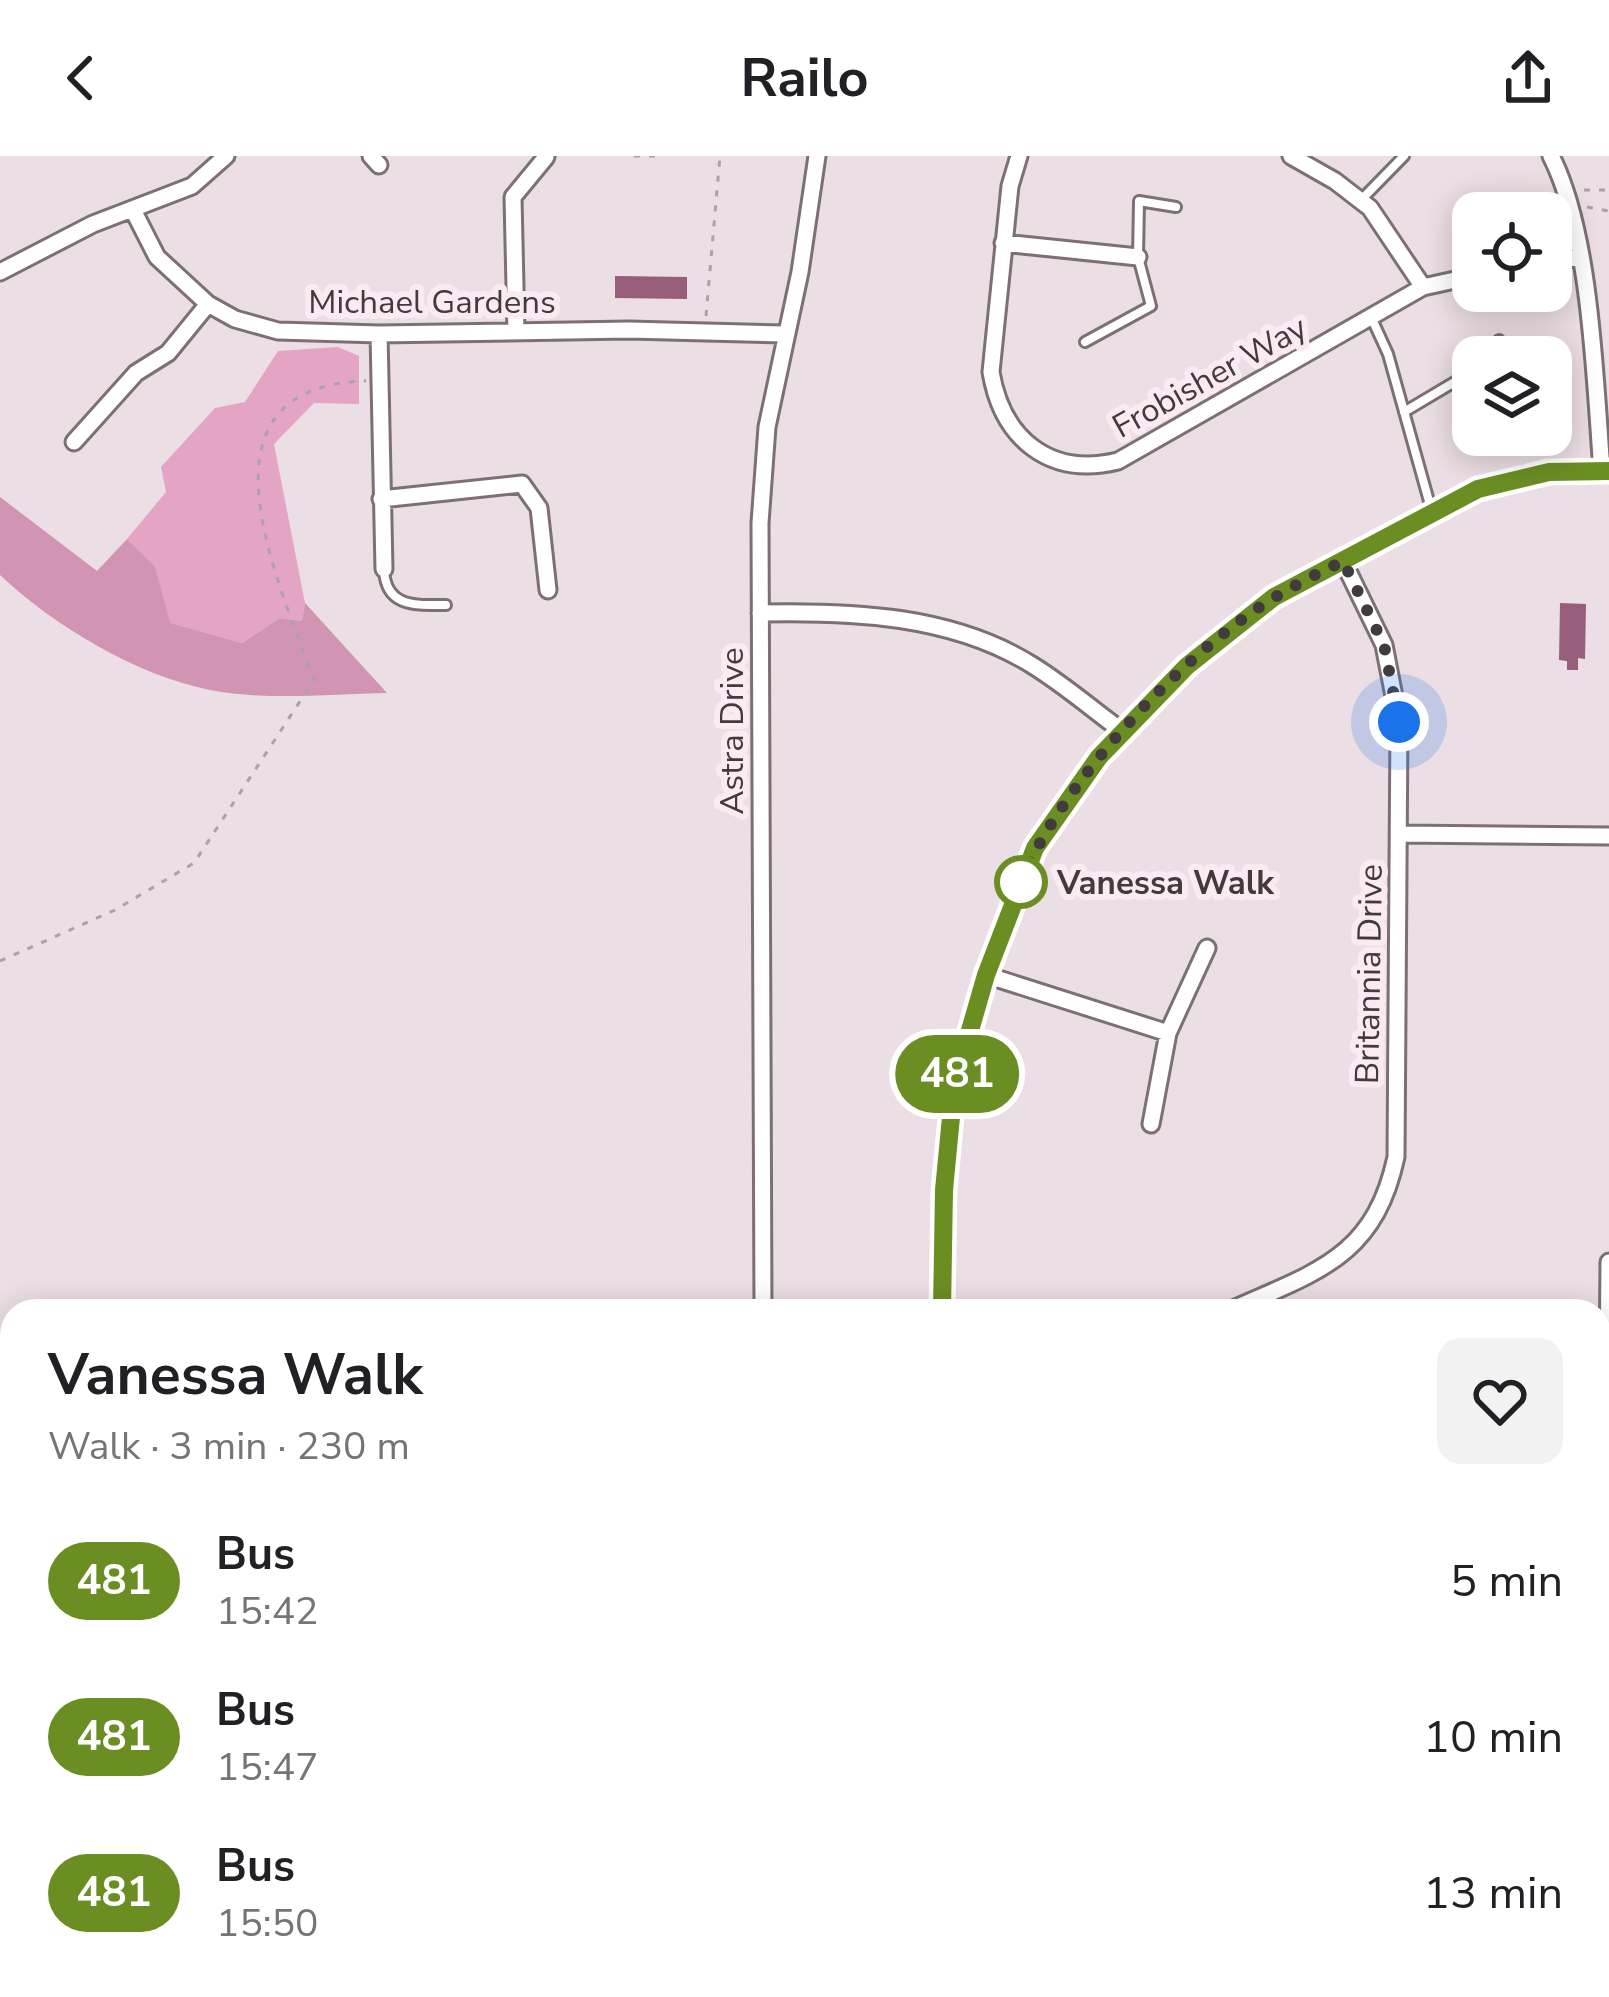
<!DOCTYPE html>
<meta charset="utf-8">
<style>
body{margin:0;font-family:"Nunito Sans",sans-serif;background:#f2f2f2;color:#202124;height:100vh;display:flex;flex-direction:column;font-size:45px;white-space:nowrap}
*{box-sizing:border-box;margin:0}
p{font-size:39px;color:#757577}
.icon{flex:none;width:66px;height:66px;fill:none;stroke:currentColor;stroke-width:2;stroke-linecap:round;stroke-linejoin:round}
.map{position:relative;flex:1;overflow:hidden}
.panel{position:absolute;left:0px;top:1143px;width:1611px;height:699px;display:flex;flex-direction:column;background:#fff;border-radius:36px 36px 0 0;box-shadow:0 6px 30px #0003}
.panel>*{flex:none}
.badge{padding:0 24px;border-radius:39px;font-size:42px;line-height:78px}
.fabs{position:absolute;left:1452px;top:36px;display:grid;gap:24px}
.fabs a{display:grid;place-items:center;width:120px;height:120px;border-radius:24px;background:#fff;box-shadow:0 6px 30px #0003;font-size:60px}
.you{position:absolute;width:60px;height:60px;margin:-30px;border:9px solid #fff;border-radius:50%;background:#1a73e8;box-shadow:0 0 0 18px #1a73e833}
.map>.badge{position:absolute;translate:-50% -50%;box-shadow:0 0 0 6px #fff}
.round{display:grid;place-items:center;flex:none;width:126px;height:126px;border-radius:24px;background:#f2f2f2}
.headline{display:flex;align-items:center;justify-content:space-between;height:204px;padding:0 48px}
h1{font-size:57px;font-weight:700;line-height:90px}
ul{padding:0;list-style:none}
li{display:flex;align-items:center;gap:36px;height:156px;padding:0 48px}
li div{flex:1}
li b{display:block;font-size:45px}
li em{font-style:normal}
li .badge{min-width:132px;font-weight:700;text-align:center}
header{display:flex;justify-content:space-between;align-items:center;height:156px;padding:0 48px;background:#fff;font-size:54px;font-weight:700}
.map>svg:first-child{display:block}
.green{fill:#e3a5c3}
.forest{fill:#d194b2}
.building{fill:#975e7b}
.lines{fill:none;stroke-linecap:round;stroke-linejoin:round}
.service-casing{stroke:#7c7075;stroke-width:14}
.minor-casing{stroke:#7c7075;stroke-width:21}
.path{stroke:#aba1a6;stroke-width:3;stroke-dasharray:6 9;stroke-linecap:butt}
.service{stroke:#fff;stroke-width:8}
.minor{stroke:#fff;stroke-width:15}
.line-casing{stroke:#fff;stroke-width:27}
.line{stroke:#6b8e23;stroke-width:18}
.walk{stroke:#413b3e;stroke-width:12;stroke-dasharray:0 21.6}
.stop-dot{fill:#fff;stroke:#6b8e23;stroke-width:6}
.labels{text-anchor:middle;stroke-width:12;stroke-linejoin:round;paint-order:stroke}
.street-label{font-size:33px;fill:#413b3e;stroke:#f9ebf1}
.stop-label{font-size:33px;font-weight:bold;fill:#413b3e;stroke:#f9ebf1;text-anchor:start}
</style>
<header><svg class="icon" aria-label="back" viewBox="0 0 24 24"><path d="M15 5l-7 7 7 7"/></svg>Railo<svg class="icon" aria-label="share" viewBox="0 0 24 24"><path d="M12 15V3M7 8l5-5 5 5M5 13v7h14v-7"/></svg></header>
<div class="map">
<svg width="1609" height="1841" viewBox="0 0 1609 1841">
<rect width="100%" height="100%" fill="#ebdee4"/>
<path class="green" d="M338,191l21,9v48l-45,-1 -40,41 31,159 -3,18 -22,-3 -38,25 -73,-20 -14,-57 -28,-27 39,-47 -5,-25 54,-59 30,-6 33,-51z
M1609,1807v34h-43l13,-11h20v-16z"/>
<path class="forest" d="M0,341l97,74 30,-32 28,27 15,57 72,20 38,-25 22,3 3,-18 82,90c-57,1 -120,8 -177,-3 -74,-15 -156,-64 -210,-115z"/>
<path class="building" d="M615,120l72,1v22l-72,-1z
M1560,447l26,1 -1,55 -7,-1v12h-11v-9l-8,-1z"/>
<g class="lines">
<defs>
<path id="service" d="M1361,44l43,-44
M1372,163l16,35 44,158
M1085,186l66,-36 -13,-49 1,-56 37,6
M1497,201l5,-3 -3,-14
M1404,256l69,-41
M384,414c2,38 32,35 62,35"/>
<path id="minor" d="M371,0l8,9
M1019,0l-9,30 -19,186c11,66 58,106 127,89l305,-174 50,-11
M1291,0l44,25 35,27 53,79
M1551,0c40,78 44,226 51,315
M133,54l24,47 51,47 27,15 43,12 101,3 250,-4 155,4
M1003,87l135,14
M1551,105l28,-4
M0,116l93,-48 99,-38 34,-30
M516,176l-3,-135 33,-40
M379,178l5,235
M74,286l62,-69 32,-20 40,-49
M381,343l141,-15 17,24 9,82
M760,457c91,-2 192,2 272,52 31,19 60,44 90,66
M1399,678l210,2
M986,819l182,58
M1151,968l17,-91 39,-85
M763,1155l-3,-788 7,-96 33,-155 17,-116
M942,1155l2,-121 10,-104 32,-111 49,-127 64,-92 88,-90 88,-69 203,-108 47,-14 84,-4
M1229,1155c86,-39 145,-52 167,-154l3,-435 -15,-77 -41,-84
M1599,1470l7,-50 3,-314
M1599,1800l10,-7
M1083,1830l3,11
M1212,1841l13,-11
M1545,1841l15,-11"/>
</defs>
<use href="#service" class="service-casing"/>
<use href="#minor" class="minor-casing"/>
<path class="path" d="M634,0h26
M1584,34h25
M1587,51l22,4
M706,160l14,-160
M0,805l115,-51 79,-47 120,-183c-35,-98 -129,-294 52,-299"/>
<use href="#service" class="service"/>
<use href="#minor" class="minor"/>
</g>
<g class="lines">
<defs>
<path id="line" d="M942,1155l2,-121 10,-104 32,-111 49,-127 64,-91 88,-91 87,-69 204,-108 71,-17 60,-1"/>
</defs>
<use href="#line" class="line-casing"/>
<use href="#line" class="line"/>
<path class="walk" d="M1021,726c41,-101 163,-230 256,-286 21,-13 44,-24 66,-35l41,84 15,77"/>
</g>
<circle class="stop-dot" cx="1021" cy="726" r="24"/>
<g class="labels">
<g class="street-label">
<text x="432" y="157">Michael Gardens</text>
<text transform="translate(1209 220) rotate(-29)" y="12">Frobisher Way</text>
<text transform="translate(731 575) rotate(-90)" y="12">Astra Drive</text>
<text transform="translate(1368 818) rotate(-89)" y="12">Britannia Drive</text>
</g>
<g class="stop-label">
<text x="1057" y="738">Vanessa Walk</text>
</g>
</g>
</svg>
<div class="fabs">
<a><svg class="icon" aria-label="locate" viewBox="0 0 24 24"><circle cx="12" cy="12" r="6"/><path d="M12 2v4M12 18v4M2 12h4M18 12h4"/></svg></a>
<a><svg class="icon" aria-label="layers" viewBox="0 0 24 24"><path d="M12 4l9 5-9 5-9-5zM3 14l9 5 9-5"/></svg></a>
</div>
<div class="you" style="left:1399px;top:566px"></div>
<b class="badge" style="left:957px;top:918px;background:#6b8e23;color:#fff">481</b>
<section class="panel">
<div class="headline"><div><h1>Vanessa Walk</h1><p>Walk · 3 min · 230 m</p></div><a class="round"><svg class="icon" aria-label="heart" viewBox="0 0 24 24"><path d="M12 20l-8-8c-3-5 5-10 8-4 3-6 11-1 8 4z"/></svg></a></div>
<ul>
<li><span class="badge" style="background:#6b8e23;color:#fff">481</span><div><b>Bus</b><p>15:42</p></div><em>5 min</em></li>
<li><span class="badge" style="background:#6b8e23;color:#fff">481</span><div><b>Bus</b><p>15:47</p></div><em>10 min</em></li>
<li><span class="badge" style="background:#6b8e23;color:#fff">481</span><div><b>Bus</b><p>15:50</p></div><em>13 min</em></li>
</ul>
</section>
</div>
